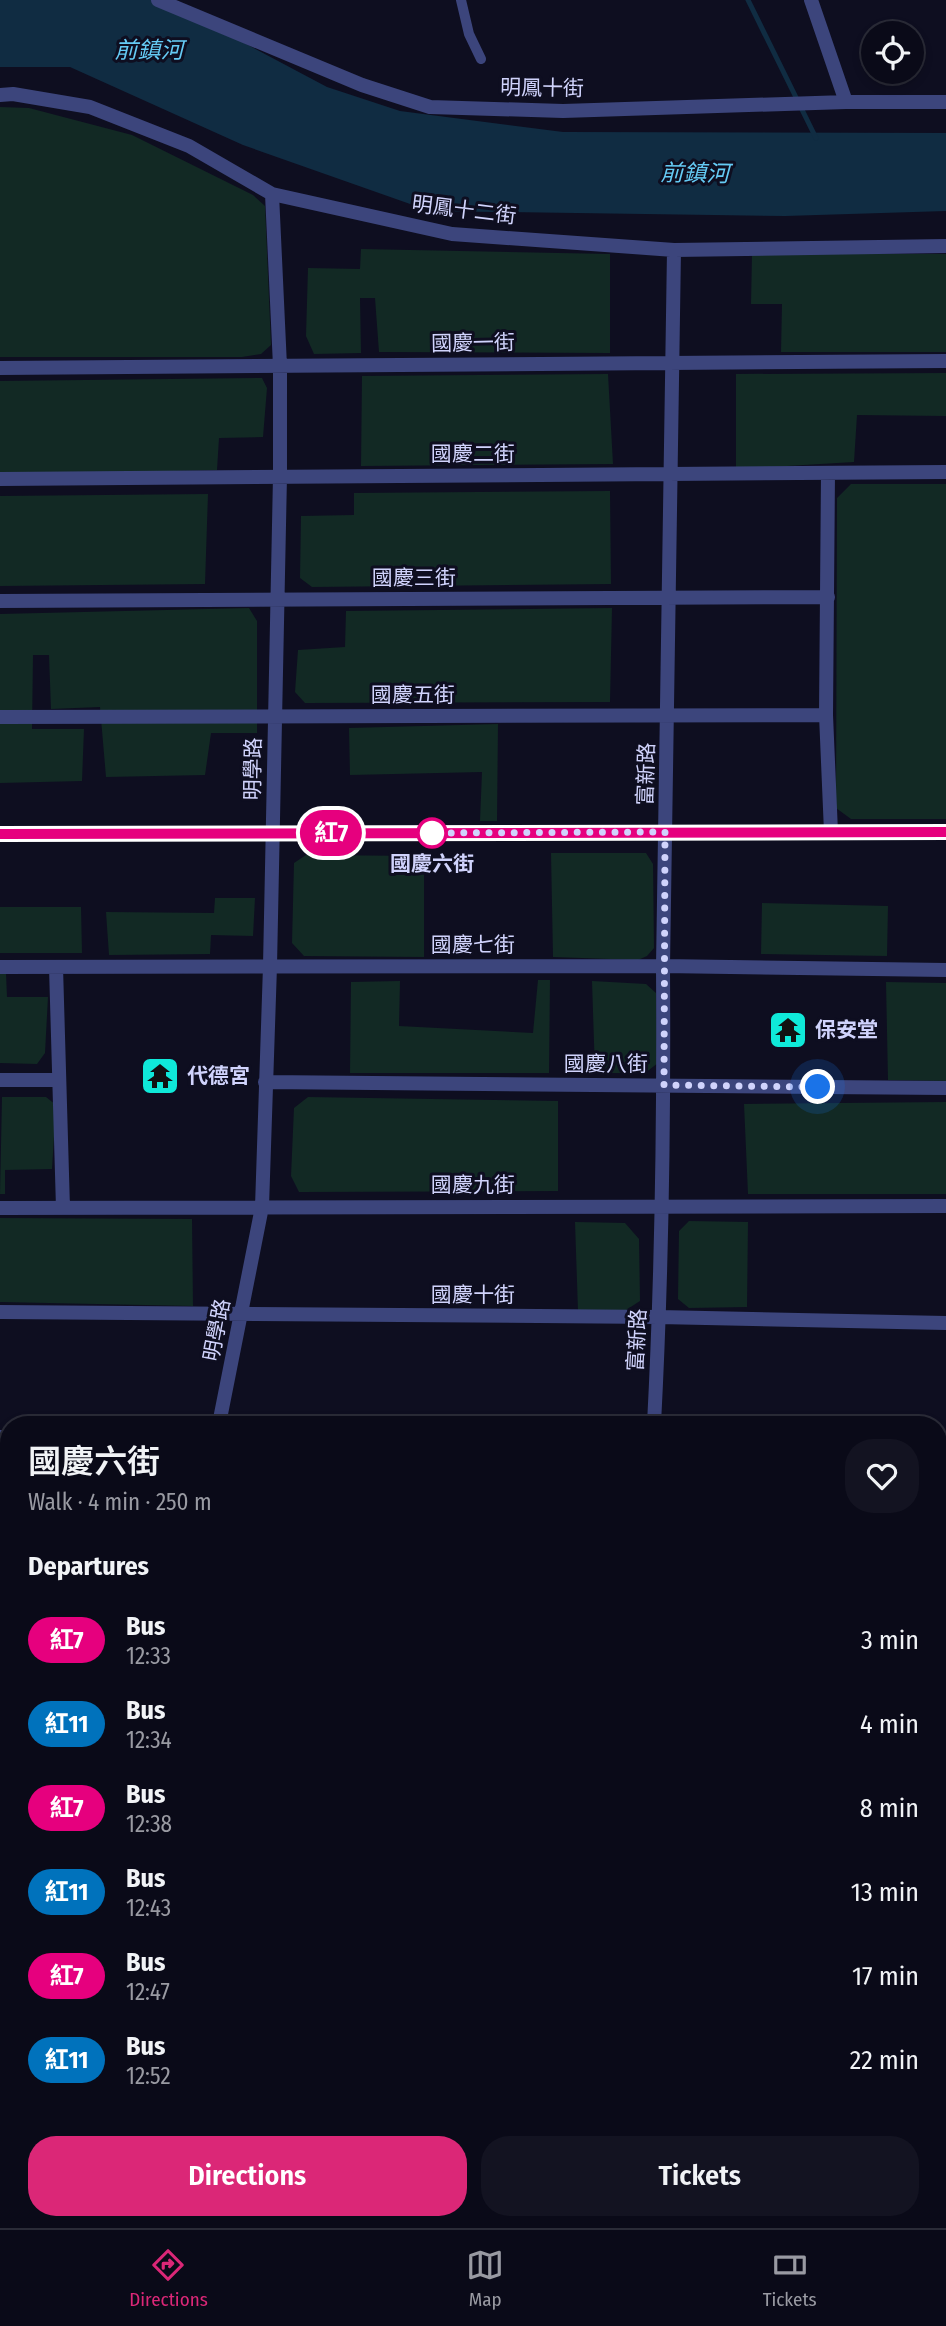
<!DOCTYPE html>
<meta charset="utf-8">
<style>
body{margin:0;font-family:"Fira Sans Condensed","Noto Sans TC",sans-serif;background:#131321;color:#f1f3f6;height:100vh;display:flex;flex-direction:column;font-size:26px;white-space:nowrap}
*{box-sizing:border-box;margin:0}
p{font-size:23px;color:#999aa2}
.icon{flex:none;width:38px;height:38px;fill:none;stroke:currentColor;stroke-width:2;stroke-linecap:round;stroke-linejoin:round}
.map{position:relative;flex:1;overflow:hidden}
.sheet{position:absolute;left:0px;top:1416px;width:947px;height:814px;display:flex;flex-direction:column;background:#0a0a18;border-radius:28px 28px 0 0;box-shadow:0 4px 10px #0003,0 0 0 2px #2a2b37}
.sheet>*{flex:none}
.badge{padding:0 14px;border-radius:23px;font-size:24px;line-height:46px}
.tools{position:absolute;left:861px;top:21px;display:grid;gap:14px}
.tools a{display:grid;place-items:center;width:63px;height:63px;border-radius:50%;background:#0a0a18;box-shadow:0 4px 10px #0003,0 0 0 2px #2a2b37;font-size:35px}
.you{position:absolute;width:35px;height:35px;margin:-18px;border:5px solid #fff;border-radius:50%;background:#1a73e8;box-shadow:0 0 0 10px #1a73e833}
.map>.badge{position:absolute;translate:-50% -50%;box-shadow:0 0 0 4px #fff}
h2{padding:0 28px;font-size:26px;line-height:63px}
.round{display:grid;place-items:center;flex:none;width:74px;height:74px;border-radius:28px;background:#131321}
.overview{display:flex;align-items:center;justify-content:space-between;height:119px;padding:0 28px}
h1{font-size:33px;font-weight:600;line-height:52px}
.primary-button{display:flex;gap:14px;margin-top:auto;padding:14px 28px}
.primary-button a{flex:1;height:80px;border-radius:28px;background:#db2777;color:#fff;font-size:28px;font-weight:600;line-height:80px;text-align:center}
.primary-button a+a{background:#131321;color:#f1f3f6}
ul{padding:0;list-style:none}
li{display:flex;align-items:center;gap:21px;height:84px;padding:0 28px}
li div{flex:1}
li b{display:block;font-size:26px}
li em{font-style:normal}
li .badge{min-width:77px;font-weight:700;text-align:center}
.dock{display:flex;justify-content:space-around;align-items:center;height:98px;border-top:2px solid #2a2b37;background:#0a0a18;font-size:19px;color:#999aa2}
.dock a{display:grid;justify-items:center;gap:4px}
.dock .on{color:#db2777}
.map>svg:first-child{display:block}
.green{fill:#122924}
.water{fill:#102c42}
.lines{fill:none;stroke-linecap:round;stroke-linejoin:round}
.stream{stroke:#102c42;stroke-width:5}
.lane{stroke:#3c457c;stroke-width:10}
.street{stroke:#3c457c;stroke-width:14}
.line-casing{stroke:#fff;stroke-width:16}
.line{stroke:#e6007e;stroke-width:10}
.walk{stroke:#d0d3fc;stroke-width:7;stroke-dasharray:0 12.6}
.stop-dot{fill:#fff;stroke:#e6007e;stroke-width:3.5}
.labels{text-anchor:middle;stroke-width:6;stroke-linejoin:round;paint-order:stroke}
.street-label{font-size:21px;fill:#d0d3fc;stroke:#0e0e20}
.stop-label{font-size:21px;font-weight:bold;fill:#d0d3fc;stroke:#0e0e20}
.poi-label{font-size:21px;font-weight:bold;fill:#d0d3fc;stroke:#0e0e20;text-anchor:start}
.water-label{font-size:23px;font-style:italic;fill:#65cbf5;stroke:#0e0e20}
</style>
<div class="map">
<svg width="946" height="2228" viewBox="0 0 946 2228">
<rect width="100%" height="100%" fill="#0e0e20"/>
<path class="green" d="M0,107l29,1 103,27 121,60 12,11 6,139 -10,9 -19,3h-242z
M361,249l249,5v99l-231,-1 -4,-54h-15l1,55 -47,1 -8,-18 2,-68 52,1z
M752,254h194v98h-165l1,-48h-31z
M946,373v43l-89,-1 -3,47 -118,7v-95z
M608,374l5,90 -252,2 1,-90z
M262,378l5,10 -4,49 -44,1 -2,32 -217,5v-94z
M851,484h95v335h-95l-15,-11 1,-310z
M610,491l1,93 -299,3 -12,-9 1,-62 53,-1v-22z
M208,494l-3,90 -205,2v-90z
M249,608l8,13v112h-46l-6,42 -99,2 -6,-70 -49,2 -2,-54h-16l-1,74h52l-2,52 -82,2v-169z
M612,608l-2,94 -305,1 -10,-11 3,-42 47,-3 1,-36z
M498,724l-1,97h-17l2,-49 -132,3 -1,-47z
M551,853h95l7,11 1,84 -7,8 -9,4 -85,-3z
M306,855l118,1v101l-120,-1 -12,-13 2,-80z
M215,898h40l-2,38 -42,-1 -1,19 -101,1 -3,-43 108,1z
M762,903l126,3 -1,50 -126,-2z
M0,907h81l1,46h-82z
M0,973h6l1,24h41l-3,56 -8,11 -37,-1z
M538,980h12l-1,93h-199l1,-91 49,-1 -1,45 134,7z
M592,981l54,3 10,9 2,70 -13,10h-50z
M886,982l60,1v98l-58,-1z
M2,1097h44l10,8 -4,64 -47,1v24h-5z
M308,1097l250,4v90l-259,1 -8,-16 3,-68z
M946,1102v92h-198l-4,-90z
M0,1218l192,1 1,87 -193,-4z
M689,1221l59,1 -1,85 -58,1 -11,-9 1,-68z
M575,1222l50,1 14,16 1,62 -14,9 -48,1z
M0,1451h9v482l-9,-5z
M938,1468h8v240l-8,-2z
M938,1744l8,2v391h-8z
M107,2221h296l10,7h-312z
M531,2221h221l10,7h-222z"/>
<path class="water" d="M0,0h156l62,29 109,58 73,24 163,21 383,1v78l-161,5 -355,-5 -187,-66 -173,-78h-70z"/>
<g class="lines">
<path class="stream" d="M748,0l68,138"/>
<path class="lane" d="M461,0l8,34 12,25"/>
<path class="street" d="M158,0l204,85 68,22 133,4 283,-9h100
M811,0l35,102
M0,95l13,-1 77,13 99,39 83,48 180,40 222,16 272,-4
M0,368l946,-7
M828,473l-2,242 5,117
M0,479l946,-7
M0,601l828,-4
M0,717l826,-2
M0,834l946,-2
M0,967l663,-1 283,4
M56,967l7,241
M0,1080h59
M265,1082l681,6
M0,1208l946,-2
M0,1312l659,5 287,6
M219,1424l43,-217 8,-241 10,-490v-110l-8,-172
M654,1424c8,-152 10,-305 9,-458l11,-716
M0,1437h9
M938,1442h8
M938,1727l8,2
M0,1951l9,4
M0,1982l9,5
M938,2178l8,-11
M439,2221l10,7
M485,2221l10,7
M839,2221l11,7
M900,2228l6,-7
M936,2228l10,-14"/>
</g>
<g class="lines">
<defs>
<path id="line" d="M0,834l946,-2"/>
</defs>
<use href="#line" class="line-casing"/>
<use href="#line" class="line"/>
<path class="walk" d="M432,833h-3l236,-1 -1,253 154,2"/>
</g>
<defs>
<symbol id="temple-square" viewBox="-11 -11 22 22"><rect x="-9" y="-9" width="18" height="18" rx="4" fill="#0fe9d9" stroke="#0e0e20"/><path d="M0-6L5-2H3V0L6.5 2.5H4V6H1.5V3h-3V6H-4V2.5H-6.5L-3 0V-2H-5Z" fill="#111"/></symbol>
</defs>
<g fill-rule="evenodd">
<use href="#temple-square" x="766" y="1008" width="44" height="44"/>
<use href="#temple-square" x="138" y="1054" width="44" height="44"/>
</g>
<circle class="stop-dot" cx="432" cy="833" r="14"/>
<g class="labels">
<g class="street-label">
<text transform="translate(542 88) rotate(1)" y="7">明鳳十街</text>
<text transform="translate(464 210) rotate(7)" y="7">明鳳十二街</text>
<text transform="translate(473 343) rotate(-1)" y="7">國慶一街</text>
<text x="473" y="461">國慶二街</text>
<text x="414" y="585">國慶三街</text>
<text x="413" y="702">國慶五街</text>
<text transform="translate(253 769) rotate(-89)" y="7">明學路</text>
<text transform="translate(646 774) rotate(-88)" y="7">富新路</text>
<text x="473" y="952">國慶七街</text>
<text x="606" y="1071">國慶八街</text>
<text x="473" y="1192">國慶九街</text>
<text x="473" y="1302">國慶十街</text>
<text transform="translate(217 1330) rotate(-79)" y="7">明學路</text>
<text transform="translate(637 1340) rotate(-87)" y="7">富新路</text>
</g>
<g class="stop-label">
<text x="432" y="871">國慶六街</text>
</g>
<g class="poi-label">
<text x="815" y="1037">保安堂</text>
<text x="187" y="1083">代德宮</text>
</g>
<g class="water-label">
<text x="149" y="58">前鎮河</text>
<text transform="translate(695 173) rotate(1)" y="8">前鎮河</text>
</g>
</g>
</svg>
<div class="tools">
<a><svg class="icon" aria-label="locate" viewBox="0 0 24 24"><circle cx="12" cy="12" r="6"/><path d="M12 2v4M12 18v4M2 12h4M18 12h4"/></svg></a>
</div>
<div class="you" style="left:818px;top:1087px"></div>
<b class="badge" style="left:331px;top:833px;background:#e6007e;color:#fff">紅7</b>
<section class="sheet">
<div class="overview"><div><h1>國慶六街</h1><p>Walk · 4 min · 250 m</p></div><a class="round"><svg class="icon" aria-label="heart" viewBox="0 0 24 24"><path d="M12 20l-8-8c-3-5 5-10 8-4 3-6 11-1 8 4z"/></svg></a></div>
<h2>Departures</h2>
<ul>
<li><span class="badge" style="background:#e6007e;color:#fff">紅7</span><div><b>Bus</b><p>12:33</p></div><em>3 min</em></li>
<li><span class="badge" style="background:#0072bc;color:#fff">紅11</span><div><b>Bus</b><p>12:34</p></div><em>4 min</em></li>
<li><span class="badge" style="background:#e6007e;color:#fff">紅7</span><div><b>Bus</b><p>12:38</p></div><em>8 min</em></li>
<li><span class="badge" style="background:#0072bc;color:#fff">紅11</span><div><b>Bus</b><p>12:43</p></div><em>13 min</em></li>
<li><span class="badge" style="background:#e6007e;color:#fff">紅7</span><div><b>Bus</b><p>12:47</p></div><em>17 min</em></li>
<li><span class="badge" style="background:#0072bc;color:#fff">紅11</span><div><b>Bus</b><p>12:52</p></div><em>22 min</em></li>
</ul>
<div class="primary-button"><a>Directions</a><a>Tickets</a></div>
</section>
</div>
<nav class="dock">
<a class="on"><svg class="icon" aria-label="directions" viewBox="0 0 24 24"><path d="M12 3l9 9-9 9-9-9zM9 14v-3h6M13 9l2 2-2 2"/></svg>Directions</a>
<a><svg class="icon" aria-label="map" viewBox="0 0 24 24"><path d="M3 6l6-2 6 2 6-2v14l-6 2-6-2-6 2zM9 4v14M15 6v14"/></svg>Map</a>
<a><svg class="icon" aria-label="tickets" viewBox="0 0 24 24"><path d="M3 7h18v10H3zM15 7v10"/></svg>Tickets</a>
</nav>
